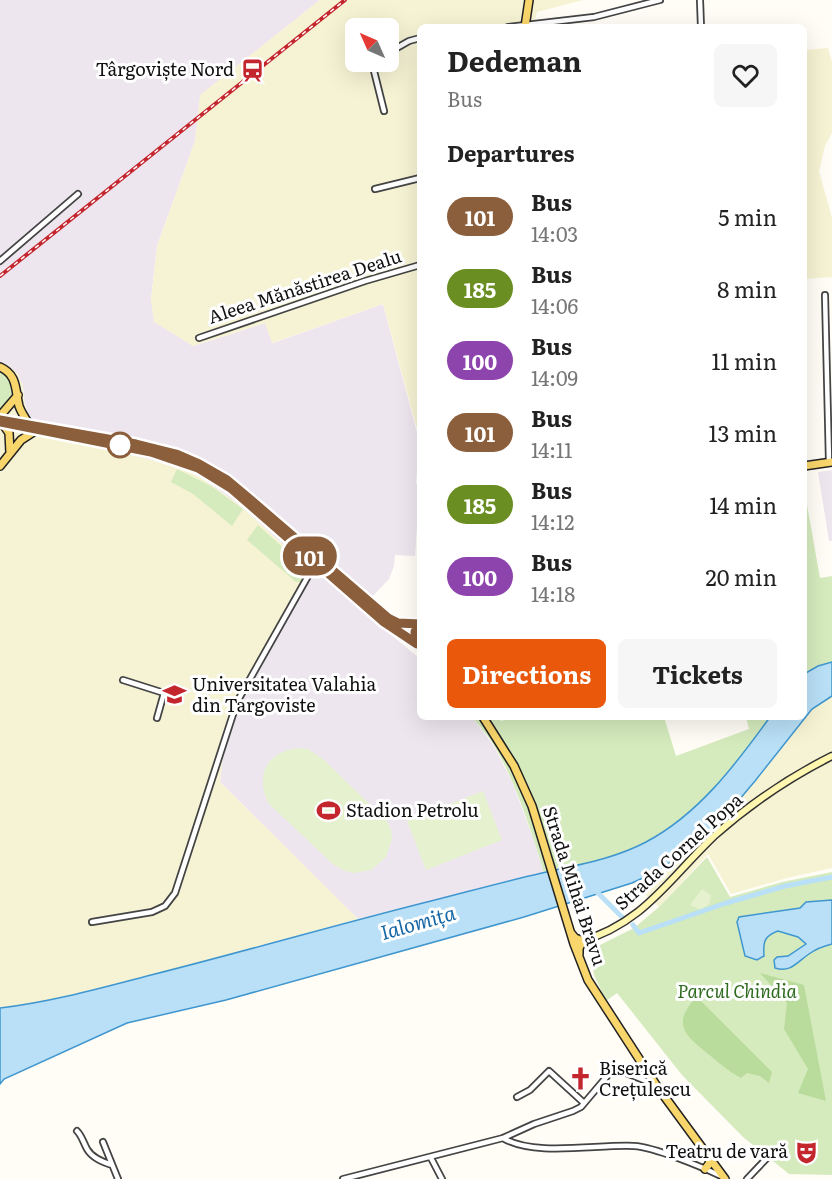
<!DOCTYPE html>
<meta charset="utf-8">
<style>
body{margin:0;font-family:Literata,serif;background:#f6f6f6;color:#222;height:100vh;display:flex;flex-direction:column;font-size:22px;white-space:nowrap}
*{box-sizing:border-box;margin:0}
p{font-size:20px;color:#767676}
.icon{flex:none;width:33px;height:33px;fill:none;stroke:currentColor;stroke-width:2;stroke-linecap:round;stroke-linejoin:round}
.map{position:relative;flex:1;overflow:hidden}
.panel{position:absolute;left:417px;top:24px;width:390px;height:696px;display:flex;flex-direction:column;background:#fff;border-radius:9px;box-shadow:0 6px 24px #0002}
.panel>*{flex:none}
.badge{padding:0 12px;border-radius:20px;font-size:21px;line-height:39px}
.needle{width:39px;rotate:315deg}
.controls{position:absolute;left:345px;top:18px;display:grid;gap:12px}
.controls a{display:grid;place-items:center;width:54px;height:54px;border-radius:9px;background:#fff;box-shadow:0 6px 24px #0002;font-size:30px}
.map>.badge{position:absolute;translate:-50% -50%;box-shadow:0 0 0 3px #fff}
h2{padding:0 30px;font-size:22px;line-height:54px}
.round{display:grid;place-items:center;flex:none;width:63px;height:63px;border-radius:9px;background:#f6f6f6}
.summary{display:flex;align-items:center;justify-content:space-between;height:102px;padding:0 30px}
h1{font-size:28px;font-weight:700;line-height:45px}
.primary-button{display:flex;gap:12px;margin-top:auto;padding:12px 30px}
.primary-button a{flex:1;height:69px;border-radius:9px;background:#ea580c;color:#fff;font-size:24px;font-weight:700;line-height:69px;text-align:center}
.primary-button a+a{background:#f6f6f6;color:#222}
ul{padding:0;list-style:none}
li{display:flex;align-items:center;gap:18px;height:72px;padding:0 30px}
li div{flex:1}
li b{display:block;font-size:22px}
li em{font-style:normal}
li .badge{min-width:66px;font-weight:700;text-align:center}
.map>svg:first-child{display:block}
.industrial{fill:#eee6ef}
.farmland{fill:#f6f3d4;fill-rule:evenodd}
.green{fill:#d5ebbd}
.forest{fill:#b9dc9c}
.pitch{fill:#e6f2cf}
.water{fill:#b9e0f7;stroke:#3f96cf;stroke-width:1.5}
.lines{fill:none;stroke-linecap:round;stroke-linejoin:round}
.canal{stroke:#b9e0f7;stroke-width:5}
.minor-casing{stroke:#444;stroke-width:8}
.secondary-casing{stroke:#333;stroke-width:9}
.primary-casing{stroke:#222;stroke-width:10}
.minor{stroke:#fff;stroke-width:4.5}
.secondary{stroke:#fff6b0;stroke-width:6}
.primary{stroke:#f9d66b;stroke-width:7}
.rail-casing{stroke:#c4262e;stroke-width:4}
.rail{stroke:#fff;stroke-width:1.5;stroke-dasharray:4.5;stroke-linecap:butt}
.line-casing{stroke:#fff;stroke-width:14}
.line{stroke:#8b5e3c;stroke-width:9}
.stop-dot{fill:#fff;stroke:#8b5e3c;stroke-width:3}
.labels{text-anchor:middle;stroke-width:6;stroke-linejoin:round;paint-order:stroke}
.poi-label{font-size:18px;fill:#111;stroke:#fff;text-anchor:start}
.street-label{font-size:18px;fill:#111;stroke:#fff}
.park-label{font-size:18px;font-style:italic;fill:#2f6b1f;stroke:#fff}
.water-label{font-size:20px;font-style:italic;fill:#1768a6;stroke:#fff}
</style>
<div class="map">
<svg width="832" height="1179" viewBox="0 0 832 1179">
<rect width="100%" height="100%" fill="#fffdf5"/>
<path class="industrial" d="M0,0h320l-119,95 -6,46 -38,105 -6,54 42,46 72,-23 8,20 110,-39 36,136 -3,43 3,6v6l-4,61 -20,-1 -1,11 -5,13 -16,17 -10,15 57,48v58h52l22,29 19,38 20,54 11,35 -186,46 -138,-137 3,-28 8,-28 13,-29 69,-125 -75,-68 -40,-28 -18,-8 -86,-23 2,-11 -62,-10 -4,-4 -6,-20 -1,-14 -15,-21 -8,-3z
M832,470v71h-3l-11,-69z"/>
<path class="farmland" d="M320,0h263l-46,12 -4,15h-113v413l-37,-136 -111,39 -7,-20 -72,23 -39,-24 -3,-22 6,-54 38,-105 5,-46zM356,28h32v34h-32z
M828,48l4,14v71l-7,13 -6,25 13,47v59l-28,2v-229z
M0,362l8,3 10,9 5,12 1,14 4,15 6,9 62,10 -2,11 86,23 18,8 40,28 75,68 -69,125 -13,29 -8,28 -3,28 138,137 -224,61 -103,24 -31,4z
M832,696v172l-45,10 -56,16 -23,-40 -49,53 -27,-24 24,-11 61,-46 38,-45 57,-72z"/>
<path class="green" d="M0,371c17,10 16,29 0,40z
M177,469l34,17 32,23 -11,17 -39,-32 -22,-12z
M804,488l16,90 12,-2v86l-14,4 -14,8z
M258,525l50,45 -7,12h-5l-49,-42z
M472,717h26l3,4 15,-4h148l12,39 73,-27 -3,-12h24c-37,52 -80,110 -142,134 -27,10 -56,16 -84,22 -13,-43 -27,-87 -49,-126 -6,-11 -15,-20 -23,-30z
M707,857l23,40 52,-15 50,-10v303l-43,-1 -46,-37 -61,-62 -65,-82 -11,8 -12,-26 -4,-24 2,-2 42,-21 25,-21z"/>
<path class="forest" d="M760,973l44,12 22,116 -28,-8 10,-24 -24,-40 3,-26z
M700,1000l72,72 -3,11 -9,-7 -13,-3 -6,5c-13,-7 -23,-16 -34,-25 -20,-16 -35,-28 -14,-52z"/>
<path class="pitch" d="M299,748l9,1 15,10 64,62 4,9 1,9 -6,18 -15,13 -18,3 -10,-3 -9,-5 -65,-61c-15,-28 -2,-53 30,-56z
M483,791l19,49 -76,30 -19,-49z
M702,889l9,6 -1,8 -9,7 -11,-5z"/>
<path class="water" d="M832,662v34l-20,13 -57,72 -38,45 -35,28 -26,18 -24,11 -108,34 -298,83 -99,23 -123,56 -4,5v-76c51,-6 101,-20 151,-33 91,-23 181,-49 272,-72 40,-10 79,-21 119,-30 35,-8 72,-14 104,-31 53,-28 90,-78 124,-125h34v-43l14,-8z
M832,900v44c-8,2 -16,5 -23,10 -12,8 -18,19 -34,14l-1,-8 3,-3 11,-1 18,-12 -8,-7 -20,-6c-14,5 -15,11 -14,25l-7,4 -12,-4 -8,-34 2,-5 61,-9 6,-6z"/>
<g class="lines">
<path class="canal" d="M595,890l30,30
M633,925l6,8 87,-30 59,-17 47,-9"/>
<defs>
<path id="minor" d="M700,0l1,27
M508,27l86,-10 66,-17
M388,53l21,-12 11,-3
M375,62l-2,3 1,6 10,40
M375,189l45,-11
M0,261l78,-67
M825,295l4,167
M199,338l166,-57 55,-16
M123,680l41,13 -7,25
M92,922l60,-10 13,-6 10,-13 62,-191 79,-140
M517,1097l13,-7 19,-19 35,32
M77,1131c5,5 6,11 10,18 5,9 16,13 25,16
M503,1138c31,19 95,6 131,8 20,1 68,21 87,30
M103,1142l15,37
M431,1158l11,21
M343,1179l160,-41 31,-14 39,-13 8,-4 33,-39 42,17
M747,1179l20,-21"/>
<path id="secondary" d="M579,942c64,-18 90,-63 135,-106 35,-31 76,-59 118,-80"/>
<path id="primary" d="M525,27l4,-27
M0,367c18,8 15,23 19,39 2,6 6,12 10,18
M0,416l18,-21
M0,422l151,30 47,16 34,21 152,133 33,22
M2,423l7,10 1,20
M0,466l21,-26 17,-11
M804,466l28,-4
M307,547l81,71 16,6h16
M418,646l-4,-10 6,-12
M483,717l31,49 18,40 42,138 14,36 68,105 69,94
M571,933l4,5 8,3 -4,7v6
M705,1169l4,-5 1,-6"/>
</defs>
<use href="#minor" class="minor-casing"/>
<use href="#secondary" class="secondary-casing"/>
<use href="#primary" class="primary-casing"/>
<use href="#minor" class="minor"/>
<use href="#secondary" class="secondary"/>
<use href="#primary" class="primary"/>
<defs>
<path id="rail" d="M0,276l345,-276"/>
</defs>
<use href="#rail" class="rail-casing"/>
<use href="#rail" class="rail"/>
</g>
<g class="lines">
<defs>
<path id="line" d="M0,420l136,24 40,10 23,10 28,16 25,21 136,117 10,5 22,1 -5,8 2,12 -33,-22 -152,-133 -34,-21 -47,-16 -151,-30"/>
</defs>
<use href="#line" class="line-casing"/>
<use href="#line" class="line"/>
</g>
<defs>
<symbol id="station-bare" viewBox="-9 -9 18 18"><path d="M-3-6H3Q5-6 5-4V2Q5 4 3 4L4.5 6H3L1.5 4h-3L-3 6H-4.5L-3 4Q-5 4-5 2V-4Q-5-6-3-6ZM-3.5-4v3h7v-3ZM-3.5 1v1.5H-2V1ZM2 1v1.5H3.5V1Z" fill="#c4262e" stroke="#fff" stroke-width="2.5" paint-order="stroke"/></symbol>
<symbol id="university-bare" viewBox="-9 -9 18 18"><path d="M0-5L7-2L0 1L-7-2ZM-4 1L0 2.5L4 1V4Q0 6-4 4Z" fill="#c4262e" stroke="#fff" stroke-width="2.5" paint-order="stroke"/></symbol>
<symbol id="stadium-bare" viewBox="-9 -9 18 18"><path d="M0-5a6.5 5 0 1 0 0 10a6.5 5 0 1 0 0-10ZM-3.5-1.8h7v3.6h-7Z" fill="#c4262e" stroke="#fff" stroke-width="2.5" paint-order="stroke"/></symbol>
<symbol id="church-bare" viewBox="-9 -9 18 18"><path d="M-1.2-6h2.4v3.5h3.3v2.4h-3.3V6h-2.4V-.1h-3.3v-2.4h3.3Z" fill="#c4262e" stroke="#fff" stroke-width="2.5" paint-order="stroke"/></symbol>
<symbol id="theatre-bare" viewBox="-9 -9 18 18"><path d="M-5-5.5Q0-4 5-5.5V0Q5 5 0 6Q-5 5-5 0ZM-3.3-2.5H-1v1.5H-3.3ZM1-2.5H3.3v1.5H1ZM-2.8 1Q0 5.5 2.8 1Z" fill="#c4262e" stroke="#fff" stroke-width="2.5" paint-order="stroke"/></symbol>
</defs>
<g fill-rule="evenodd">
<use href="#station-bare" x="236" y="54" width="33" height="33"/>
<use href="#university-bare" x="158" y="678" width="33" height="33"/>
<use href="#stadium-bare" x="312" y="794" width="33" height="33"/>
<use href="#church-bare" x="564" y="1062" width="33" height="33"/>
<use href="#theatre-bare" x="790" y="1136" width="33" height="33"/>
</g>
<circle class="stop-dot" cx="120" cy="445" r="12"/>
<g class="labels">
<g class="poi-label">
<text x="234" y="76" text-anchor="end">Târgoviște Nord</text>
<text x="192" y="691">Universitatea Valahia<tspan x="192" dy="21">din Targoviste</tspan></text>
<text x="346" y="817">Stadion Petrolu</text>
<text x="599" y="1075">Biserică<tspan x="599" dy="21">Crețulescu</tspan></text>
<text x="788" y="1158" text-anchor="end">Teatru de vară</text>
</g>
<g class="street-label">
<text transform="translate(305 287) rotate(-18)" y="6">Aleea Mănăstirea Dealu</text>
<text transform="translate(679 852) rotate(-42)" y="6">Strada Cornel Popa</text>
<text transform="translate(574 886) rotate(72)" y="6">Strada Mihai Bravu</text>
</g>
<g class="park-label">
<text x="737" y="998">Parcul Chindia</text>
</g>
<g class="water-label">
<text transform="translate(418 923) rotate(-16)" y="7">Ialomița</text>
</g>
</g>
</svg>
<div class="controls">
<a><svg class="needle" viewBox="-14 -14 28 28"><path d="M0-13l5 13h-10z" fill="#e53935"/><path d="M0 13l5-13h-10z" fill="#767676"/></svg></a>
</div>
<b class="badge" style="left:310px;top:556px;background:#8b5e3c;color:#fff">101</b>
<section class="panel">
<div class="summary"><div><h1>Dedeman</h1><p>Bus</p></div><a class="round"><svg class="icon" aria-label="heart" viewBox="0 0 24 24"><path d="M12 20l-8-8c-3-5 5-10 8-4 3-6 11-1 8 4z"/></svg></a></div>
<h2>Departures</h2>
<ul>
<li><span class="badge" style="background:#8b5e3c;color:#fff">101</span><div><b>Bus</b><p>14:03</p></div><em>5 min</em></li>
<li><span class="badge" style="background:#6b8e23;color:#fff">185</span><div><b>Bus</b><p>14:06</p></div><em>8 min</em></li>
<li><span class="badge" style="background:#8e44ad;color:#fff">100</span><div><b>Bus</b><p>14:09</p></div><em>11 min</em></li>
<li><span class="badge" style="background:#8b5e3c;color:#fff">101</span><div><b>Bus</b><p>14:11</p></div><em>13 min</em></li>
<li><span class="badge" style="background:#6b8e23;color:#fff">185</span><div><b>Bus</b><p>14:12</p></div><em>14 min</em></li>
<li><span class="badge" style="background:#8e44ad;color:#fff">100</span><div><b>Bus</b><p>14:18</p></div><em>20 min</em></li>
</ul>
<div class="primary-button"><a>Directions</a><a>Tickets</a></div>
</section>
</div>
